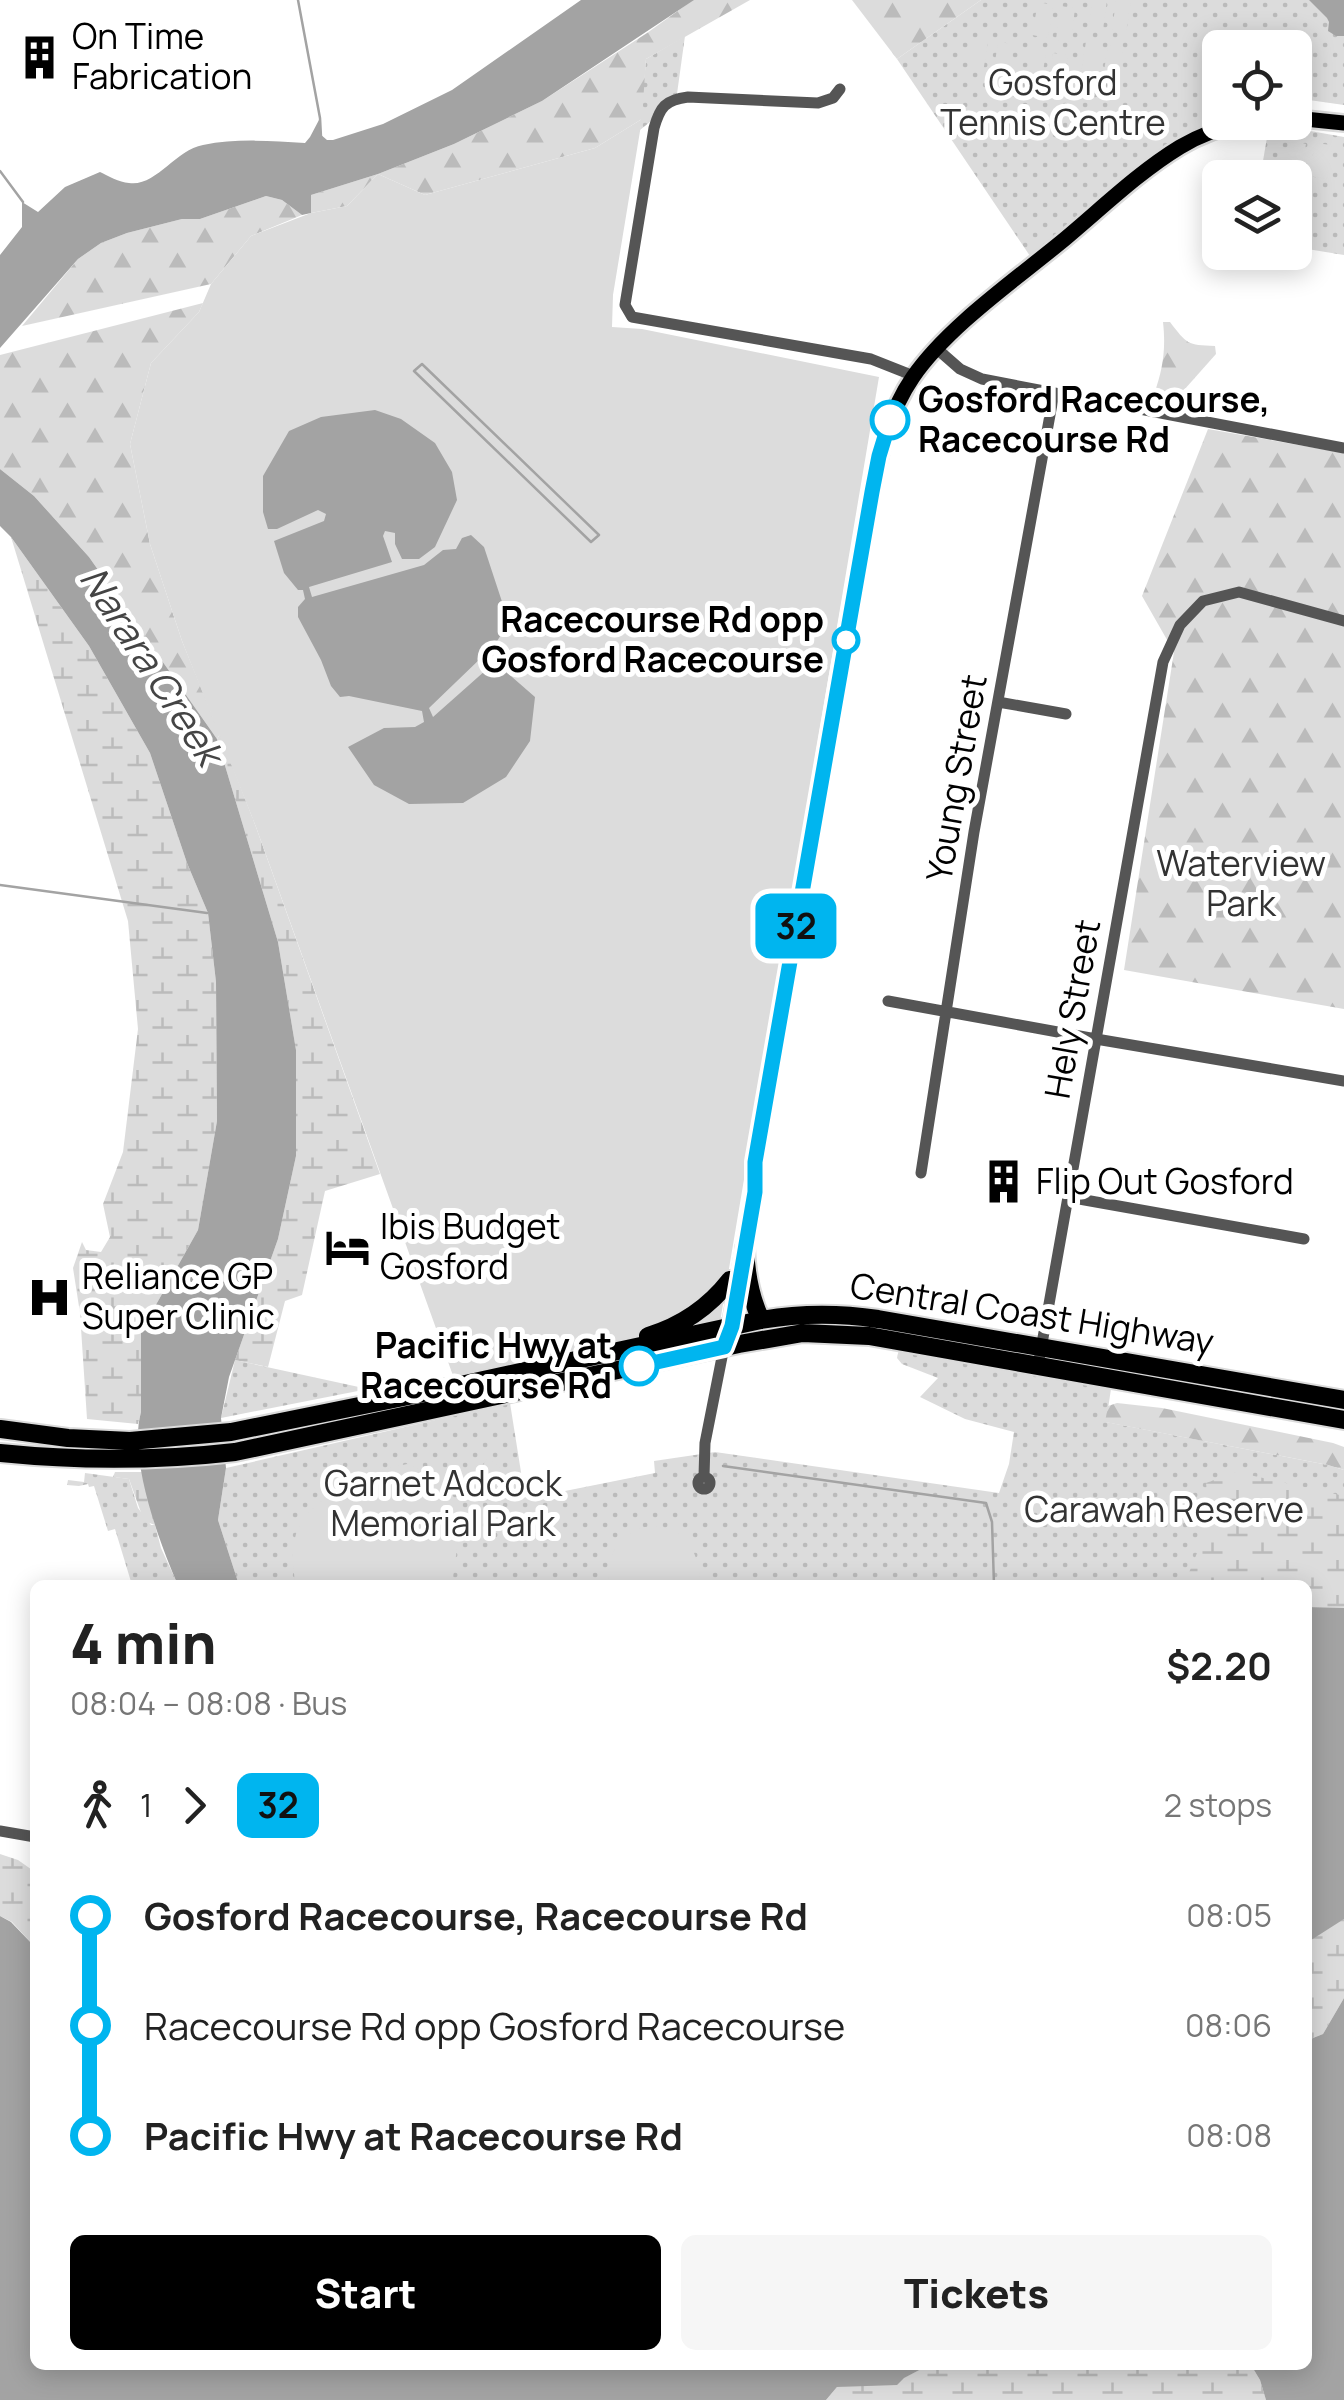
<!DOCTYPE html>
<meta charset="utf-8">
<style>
body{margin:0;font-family:Manrope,sans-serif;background:#f6f6f6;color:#222;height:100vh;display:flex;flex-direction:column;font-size:38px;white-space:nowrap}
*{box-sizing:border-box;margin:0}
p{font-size:32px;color:#767676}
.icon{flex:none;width:55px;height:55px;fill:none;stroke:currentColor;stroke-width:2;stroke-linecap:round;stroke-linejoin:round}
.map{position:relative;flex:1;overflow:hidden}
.sheet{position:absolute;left:30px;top:1580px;width:1282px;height:790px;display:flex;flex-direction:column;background:#fff;border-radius:15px;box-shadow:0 5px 25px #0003}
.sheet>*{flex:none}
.badge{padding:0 20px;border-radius:15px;font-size:35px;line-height:65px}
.buttons{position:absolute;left:1202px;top:30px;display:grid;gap:20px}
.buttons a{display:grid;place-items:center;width:110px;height:110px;border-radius:15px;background:#fff;box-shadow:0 5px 25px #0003;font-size:50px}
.map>.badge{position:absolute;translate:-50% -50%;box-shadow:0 0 0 5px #fff}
.legs{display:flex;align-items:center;gap:15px;height:110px;padding:0 40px;font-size:32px}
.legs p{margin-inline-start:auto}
.headline{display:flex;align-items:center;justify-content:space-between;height:170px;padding:0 40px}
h1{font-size:55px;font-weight:800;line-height:75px}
.cta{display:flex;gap:20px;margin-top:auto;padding:20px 40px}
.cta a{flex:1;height:115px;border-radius:15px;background:#000;color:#fff;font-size:40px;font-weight:800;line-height:115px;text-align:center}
.cta a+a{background:#f6f6f6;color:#222}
ul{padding:0 40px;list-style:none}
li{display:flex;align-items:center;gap:35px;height:110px;font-size:38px}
li i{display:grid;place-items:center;width:15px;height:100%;margin:0 12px;background:currentColor}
li i::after{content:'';width:25px;height:25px;margin:-12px;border:8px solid;border-radius:50%;background:#fff}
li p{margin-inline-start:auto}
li:first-child i{background:linear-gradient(#0000 50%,currentColor 0)}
li:last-child i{background:linear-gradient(currentColor 50%,#0000 0)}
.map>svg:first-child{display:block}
.grass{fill:url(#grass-dots)}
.forest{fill:url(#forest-firs)}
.wetland{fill:url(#wetland-marsh)}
.garden{fill:#dcdcdc}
.water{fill:#a3a3a3}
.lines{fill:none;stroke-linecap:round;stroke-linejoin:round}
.stream{stroke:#a3a3a3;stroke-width:2.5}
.major-casing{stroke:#dbdbdb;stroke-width:20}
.highway-casing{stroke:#dbdbdb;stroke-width:22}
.minor{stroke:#555;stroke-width:11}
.major{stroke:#000;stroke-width:15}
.highway{stroke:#000;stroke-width:18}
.line-1-casing{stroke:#fff;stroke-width:22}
.line-1{stroke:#00b5ef;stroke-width:15}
.stop-1-dot{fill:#fff;stroke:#00b5ef;stroke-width:5}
.labels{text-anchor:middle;stroke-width:10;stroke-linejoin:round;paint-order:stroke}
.poi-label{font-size:35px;fill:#000;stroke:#fff;text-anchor:start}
.park-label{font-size:35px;fill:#333;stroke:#fff}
.stop-label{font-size:35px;font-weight:bold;fill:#000;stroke:#fff;text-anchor:end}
.street-label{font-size:35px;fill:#000;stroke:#fff}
.water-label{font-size:38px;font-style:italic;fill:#444;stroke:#fff}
</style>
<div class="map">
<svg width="1344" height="2400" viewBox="0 0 1344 2400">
<defs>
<pattern id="grass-dots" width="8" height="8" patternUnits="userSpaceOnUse" patternTransform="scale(2.5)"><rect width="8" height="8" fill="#dcdcdc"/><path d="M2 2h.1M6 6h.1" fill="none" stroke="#bbb" stroke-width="1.8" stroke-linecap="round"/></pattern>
<pattern id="forest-firs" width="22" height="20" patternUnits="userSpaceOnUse" patternTransform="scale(2.5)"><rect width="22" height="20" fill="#dcdcdc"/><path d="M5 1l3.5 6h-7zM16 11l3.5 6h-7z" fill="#bbb"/></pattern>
<pattern id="wetland-marsh" width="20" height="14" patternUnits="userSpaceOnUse" patternTransform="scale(2.5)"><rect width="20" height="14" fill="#dcdcdc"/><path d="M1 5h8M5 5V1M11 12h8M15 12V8" fill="none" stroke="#bbb"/></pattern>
</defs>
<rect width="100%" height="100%" fill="#fff"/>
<path class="grass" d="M981,0h363v105l-49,-7v-50h-75v66l-95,62 -95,80 -133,-197z
M685,36l-9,65 -36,29 6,-71z
M1299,129l45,8v118l-49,-8v-69h-35l8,-46z
M899,1349l212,40 -5,33 222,43 16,5v138l-36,-1v-22h-1069l-21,-65 8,-52 284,-65 14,88 9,-1 2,7 120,-24 -1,-12 61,-9 284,41 10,-29 5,-32 -49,-13 -45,-22 18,-19 -36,-14 -5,-6z
M235,1360l133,29 -147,29z
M85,1473l44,6 9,29 13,17h4l6,23 17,37h-46l-17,-56 -7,2 -14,-45 -5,1 -1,-3 -9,2 -12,-1 1,-5 16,2z"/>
<path class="forest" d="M693,0h57l-104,59 -4,60 -47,29 -170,47 -47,-21 -31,32 -36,7v-18l67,-21 76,-30 88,-43 105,-68z
M852,0h129l-84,59z
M266,196l16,4 20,15 -51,21 -40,48 -189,42 56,-67 23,-16 26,-10 55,-14h18z
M203,303l-4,9 -48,51 -21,81 20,100 32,97 38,93 -3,5 -128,-182 -55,-61 -34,-27v-114z
M1163,322h7c17,22 17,23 45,24l1,8 -40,45 -22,-5c9,-25 12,-45 9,-72z
M1208,429l136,24v556l-220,-39 50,-318 -32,-56z
M1117,1403l45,5 171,35 11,4v23l-16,-5 -223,-43 3,-16z"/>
<path class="wetland" d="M11,537l78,109 61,107 37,110 21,50 8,69 1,139 -19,109 -45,80 -12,10v92l-3,12 -51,-5 -7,-106 -7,-45 9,-26 4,8 15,2 9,-15 -7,-33 20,-52 15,-123 -10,-108z
M220,734l36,93 124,347 -55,17 -23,104 -17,6 -17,66 -33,-7 43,-121 18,-83v-106l-18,-108 -61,-203z
M115,1472h27l13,53 -11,-4 -15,-42 -16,-2z
M1236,1472l108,24v112l-36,-1v-22h-124l26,-64 -4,-38z
M0,1854l18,6 17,12v75l-23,-25 -12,-6z
M1344,1919v79l-21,36 -15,6v-98l23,-17z
M929,2365h322l9,15 6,20h-440l11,-13 66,-9z"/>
<path class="garden" d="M1093,0h14l-4,30 -14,-2z
M1116,0h15l-5,33 -14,-2z
M1038,2l15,3 -5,33 -16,-3z
M1060,6l15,2 -4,34 -15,-2z
M973,38l15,3 -5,32 -16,-2z
M1086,41l16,2 -6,34 -15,-3z
M998,42l16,2 -6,34 -15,-3z
M1108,45l15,2 -4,33 -16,-2z
M1031,49l15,3 -5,33 -16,-3z
M1053,53l15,2 -5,33 -15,-2z
M642,119l-29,176 -1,32 30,2 237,48 -159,945 -264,62 -200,-557 -74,-186 -32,-97 -20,-100 21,-81 48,-51 12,-28 40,-48 60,-23 36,-7 31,-32 47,21 170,-47z
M1291,141l15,3 -6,33 -14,-3z
M1315,143l17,2 -5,34 -18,-3z
M1295,196l16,3 -6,33 -10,-2z
M487,1459l13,7 -13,22 -14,-8z
M407,1464l37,17c19,41 14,61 8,104h-157l-3,-35 5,-20 12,-18 16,-14 29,-11 21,-16z
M645,1527c41,-3 53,22 56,58h-92c-3,-29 8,-49 36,-58z"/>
<path class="water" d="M581,0h113l-152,101 -88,43 -76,30 -67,21v18l-9,2 -20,-15 -16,-4 -66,23h-18l-55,14 -26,10 -23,16 -78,89v-93l22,-28v-25l16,10 27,-25 35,-15c8,4 19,10 29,11 27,4 46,-33 74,-38 34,-7 68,-4 102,-2l5,-6 10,-19v16l7,6h6l50,-16 69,-34z
M1309,0h35v36h-8l-8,-5 1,-9 -2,-4z
M375,410l26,9 34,24 17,29 5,28 -22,47 -16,12h-17l-7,-15v-11l-10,-2 -2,5 9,26 -83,25 3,10 112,-32 19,-15 13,-1 6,-11 9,-3 13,12 25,76c-8,10 -16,29 -27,34l-53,51 4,9 62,-55 40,35 -5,44 -24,36 -43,26 -54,1 -35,-19 -26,-38 36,-19 31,-1 9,-5 -2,-11 -73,-15 -9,1 -9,-11 -10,-26 -23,-43v-10l7,-8 -2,-9h-5l-14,-17 -10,-32 50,-20 2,-7 -8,-4 -41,19h-9l-5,-17v-36l26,-45 32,-14z
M0,469l34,27 55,61 128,182 61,203 18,108v106l-18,83 -49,138 -8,41 5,50 -8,52 21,65h-61c-19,-43 -50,-127 -37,-173v-92l2,-10h10l45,-80 19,-109 -1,-139 -8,-69 -21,-50 -37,-110 -61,-107 -78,-109 -11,-11z
M1308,1607l36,1v311l-36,23z
M0,1916l11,6 24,25v418h894l-25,13 -7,7 -60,2 -11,13h-826z
M1344,1998v402h-78l-6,-20 -9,-15h57v-325l15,-6z"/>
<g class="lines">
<path class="stream" d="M298,0l22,118 1,19
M0,171l23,31
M422,364l177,171 -8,7 -177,-171z
M0,885l207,28
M723,1466l263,37 6,19 2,63"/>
<defs>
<path id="major" d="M1295,118l49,5
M729,1334l26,-142v-30l117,-670c8,-41 17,-80 41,-115 35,-51 105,-99 153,-139 37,-31 73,-66 114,-91 20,-12 42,-20 65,-25"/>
<path id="highway" d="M745,1248c1,25 5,49 16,72
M648,1336c33,-10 61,-29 82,-56
M0,1429l68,9 62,3 101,-9 202,-41 328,-71c40,-7 77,-7 117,-1l466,81
M0,1453c79,8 156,8 235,-1l504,-108 64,-11 66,3 475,84"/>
</defs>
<use href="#major" class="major-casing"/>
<use href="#highway" class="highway-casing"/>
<path class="minor" d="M840,89l-7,9 -15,5 -130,-6c-23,3 -28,10 -34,31l-29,177 7,12 239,42 43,17
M936,348l24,21 22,10 362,69
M998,702l68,12
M888,1001l208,38 248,42
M921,1173l53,-341 80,-439
M1068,1197l236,42
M1038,1366l125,-704 17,-37 23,-24 36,-9 105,29
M704,1476l1,-33 19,-96
M698 1483a6 6 0 1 1 12 0a6 6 0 1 1-12 0Z
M0,1831l35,6"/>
<use href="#major" class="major"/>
<use href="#highway" class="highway"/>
</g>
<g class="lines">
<defs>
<path id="line-1" d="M639,1366l85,-19 8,-21 23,-134v-30l117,-670 7,-36 11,-36"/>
</defs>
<use href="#line-1" class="line-1-casing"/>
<use href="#line-1" class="line-1"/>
</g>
<defs>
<symbol id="building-bare" viewBox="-9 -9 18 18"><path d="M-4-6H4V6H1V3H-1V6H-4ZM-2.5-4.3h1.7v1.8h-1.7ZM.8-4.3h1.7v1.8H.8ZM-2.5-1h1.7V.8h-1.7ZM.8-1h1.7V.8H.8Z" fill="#000" stroke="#fff" stroke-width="2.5" paint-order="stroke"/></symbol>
<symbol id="hotel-bare" viewBox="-9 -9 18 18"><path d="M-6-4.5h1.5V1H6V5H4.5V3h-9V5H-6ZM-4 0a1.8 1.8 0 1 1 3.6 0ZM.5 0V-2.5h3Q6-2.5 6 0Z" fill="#000" stroke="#fff" stroke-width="2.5" paint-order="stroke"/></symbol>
<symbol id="hospital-bare" viewBox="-9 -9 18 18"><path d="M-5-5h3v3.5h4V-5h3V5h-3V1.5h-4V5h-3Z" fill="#000" stroke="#fff" stroke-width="2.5" paint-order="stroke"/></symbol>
</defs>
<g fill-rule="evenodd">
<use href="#building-bare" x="8" y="26" width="63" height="63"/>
<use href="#building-bare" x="972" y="1150" width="63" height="63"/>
<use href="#hotel-bare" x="316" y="1216" width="63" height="63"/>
<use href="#hospital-bare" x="18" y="1266" width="63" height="63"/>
</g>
<g class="stop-1-dot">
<circle cx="890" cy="420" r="18"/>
<circle cx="846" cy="640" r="12"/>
<circle cx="639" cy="1366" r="18"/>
</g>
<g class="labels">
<g class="poi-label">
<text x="72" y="49">On Time<tspan x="72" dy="40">Fabrication</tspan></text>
<text x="1036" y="1194">Flip Out Gosford</text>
<text x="380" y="1239">Ibis Budget<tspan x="380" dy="40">Gosford</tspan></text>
<text x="82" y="1289">Reliance GP<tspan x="82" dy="40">Super Clinic</tspan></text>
</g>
<g class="park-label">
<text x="1053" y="95">Gosford<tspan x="1053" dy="40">Tennis Centre</tspan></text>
<text x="1241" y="876">Waterview<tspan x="1241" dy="40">Park</tspan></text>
<text x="443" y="1496">Garnet Adcock<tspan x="443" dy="40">Memorial Park</tspan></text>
<text x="1164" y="1522">Carawah Reserve</text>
</g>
<g class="stop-label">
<text x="918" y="412" text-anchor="start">Gosford Racecourse,<tspan x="918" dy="40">Racecourse Rd</tspan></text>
<text x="824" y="632">Racecourse Rd opp<tspan x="824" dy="40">Gosford Racecourse</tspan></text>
<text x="612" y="1358">Pacific Hwy at<tspan x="612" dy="40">Racecourse Rd</tspan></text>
</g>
<g class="street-label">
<text transform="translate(957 778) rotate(-80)" y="12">Young Street</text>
<text transform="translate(1073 1009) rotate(-80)" y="12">Hely Street</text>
<text transform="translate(1032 1314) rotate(9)" y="12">Central Coast Highway</text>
</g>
<g class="water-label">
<text transform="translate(151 666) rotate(57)" y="13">Narara Creek</text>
</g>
</g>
</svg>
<div class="buttons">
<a><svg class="icon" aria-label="locate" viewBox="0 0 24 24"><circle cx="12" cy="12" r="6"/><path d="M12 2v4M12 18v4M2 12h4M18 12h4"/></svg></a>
<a><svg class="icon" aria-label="layers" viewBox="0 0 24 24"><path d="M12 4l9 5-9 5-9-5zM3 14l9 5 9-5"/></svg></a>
</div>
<b class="badge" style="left:796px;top:926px;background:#00b5ef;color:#111">32</b>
<section class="sheet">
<div class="headline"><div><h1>4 min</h1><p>08:04 – 08:08 · Bus</p></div><b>$2.20</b></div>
<div class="legs"><svg class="icon" aria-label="walk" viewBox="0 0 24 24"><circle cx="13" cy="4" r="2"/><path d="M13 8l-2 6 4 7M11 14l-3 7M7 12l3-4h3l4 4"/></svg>1<svg class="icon" aria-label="forward" viewBox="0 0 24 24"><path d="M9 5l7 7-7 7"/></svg><b class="badge" style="background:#00b5ef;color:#111">32</b><p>2 stops</p></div>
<ul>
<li><i style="color:#00b5ef"></i><b>Gosford Racecourse, Racecourse Rd</b><p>08:05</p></li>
<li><i style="color:#00b5ef"></i><span>Racecourse Rd opp Gosford Racecourse</span><p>08:06</p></li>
<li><i style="color:#00b5ef"></i><b>Pacific Hwy at Racecourse Rd</b><p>08:08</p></li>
</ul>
<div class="cta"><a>Start</a><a>Tickets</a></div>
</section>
</div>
